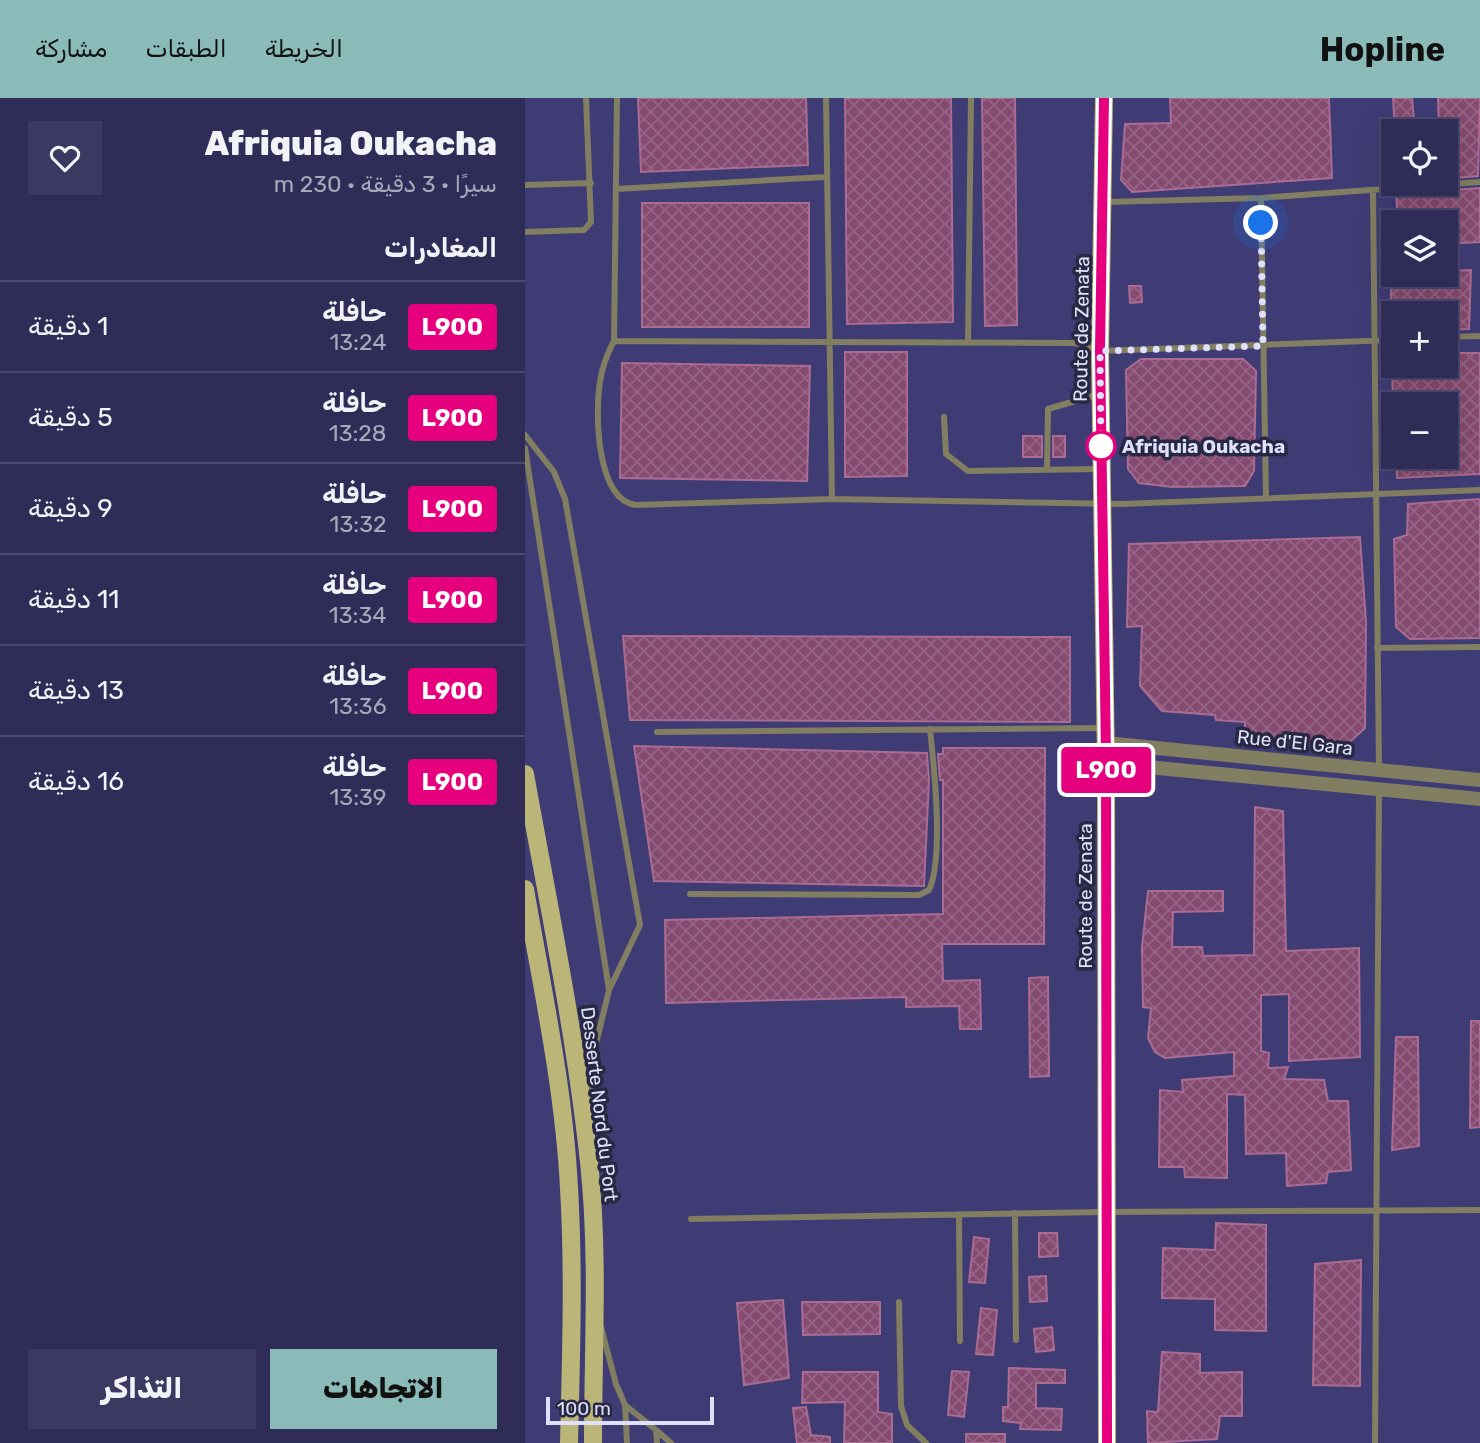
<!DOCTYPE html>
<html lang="ar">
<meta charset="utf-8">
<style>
body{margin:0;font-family:Rubik,Vazirmatn,sans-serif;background:#3b3961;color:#f1f3f6;direction:rtl;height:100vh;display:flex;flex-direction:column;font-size:26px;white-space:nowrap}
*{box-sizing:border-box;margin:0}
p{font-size:23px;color:#a7a8ba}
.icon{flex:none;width:38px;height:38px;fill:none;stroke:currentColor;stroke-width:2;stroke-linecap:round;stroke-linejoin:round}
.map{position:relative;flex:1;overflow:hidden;direction:ltr}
.sheet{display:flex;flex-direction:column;background:#2f2d58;width:525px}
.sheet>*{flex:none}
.badge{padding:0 14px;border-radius:5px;font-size:24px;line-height:46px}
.tools{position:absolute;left:856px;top:21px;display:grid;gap:14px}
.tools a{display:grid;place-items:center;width:77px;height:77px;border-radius:0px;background:#2f2d58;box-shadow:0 7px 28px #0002,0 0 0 2px #4a496e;font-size:35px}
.scale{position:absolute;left:21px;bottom:18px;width:168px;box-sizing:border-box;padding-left:7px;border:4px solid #dfe0fc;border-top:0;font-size:19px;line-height:24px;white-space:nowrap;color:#dfe0fc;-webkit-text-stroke:5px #282842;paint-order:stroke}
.you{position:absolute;width:35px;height:35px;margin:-18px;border:5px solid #fff;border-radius:50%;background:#1a73e8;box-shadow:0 0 0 10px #1a73e833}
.map>.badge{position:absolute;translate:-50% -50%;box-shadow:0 0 0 4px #fff}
h2{padding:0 28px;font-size:26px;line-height:63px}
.round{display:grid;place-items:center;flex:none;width:74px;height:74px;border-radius:0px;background:#3b3961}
.summary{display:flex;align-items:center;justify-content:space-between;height:119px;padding:0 28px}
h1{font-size:33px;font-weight:800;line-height:52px}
.action{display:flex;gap:14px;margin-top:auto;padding:14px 28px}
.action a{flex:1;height:80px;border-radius:0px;background:#8bbbb9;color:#111;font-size:28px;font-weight:800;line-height:80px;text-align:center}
.action a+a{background:#3b3961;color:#f1f3f6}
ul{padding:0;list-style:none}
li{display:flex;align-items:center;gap:21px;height:91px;padding:0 28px;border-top:2px solid #4a496e}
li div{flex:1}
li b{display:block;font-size:26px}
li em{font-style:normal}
li .badge{min-width:77px;font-weight:700;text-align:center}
header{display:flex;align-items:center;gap:42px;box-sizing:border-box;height:98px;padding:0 35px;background:#8bbbb9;color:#111}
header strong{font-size:33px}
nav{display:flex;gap:38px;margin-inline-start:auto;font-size:24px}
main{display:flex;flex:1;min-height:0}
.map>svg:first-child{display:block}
.building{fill:url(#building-cross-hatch);stroke:#aa6c92;stroke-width:2}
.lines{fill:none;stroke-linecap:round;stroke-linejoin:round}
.service{stroke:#817e61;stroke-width:6}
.tertiary{stroke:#817e61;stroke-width:14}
.primary{stroke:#bbb578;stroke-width:18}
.line-casing{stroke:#fff;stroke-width:16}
.line{stroke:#e6007e;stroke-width:10}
.walk{stroke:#dfe0fc;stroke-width:7;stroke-dasharray:0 12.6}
.stop-dot{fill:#fff;stroke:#e6007e;stroke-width:3.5}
.labels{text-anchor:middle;stroke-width:7;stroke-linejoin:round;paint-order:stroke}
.street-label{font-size:19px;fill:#dfe0fc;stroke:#282842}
.stop-label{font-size:19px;font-weight:bold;fill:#dfe0fc;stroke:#282842;text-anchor:start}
</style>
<header>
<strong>Hopline</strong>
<nav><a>الخريطة</a><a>الطبقات</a><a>مشاركة</a></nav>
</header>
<main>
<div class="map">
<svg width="955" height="1345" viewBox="0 0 955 1345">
<defs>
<pattern id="building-cross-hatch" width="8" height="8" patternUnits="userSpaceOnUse" patternTransform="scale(1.75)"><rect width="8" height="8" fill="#854a6f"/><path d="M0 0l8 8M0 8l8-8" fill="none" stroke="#966484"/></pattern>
</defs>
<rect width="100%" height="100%" fill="#3f3c75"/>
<path class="building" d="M113,0h168l2,67 -167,7z
M320,0h106l2,224 -106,2z
M457,0h33l2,227 -32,1z
M645,0h159l3,80 -200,14 -11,-12 4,-56 46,-1z
M868,0h19l3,33h-20z
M913,0h42l-2,78 -33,3v-48h-6z
M955,90v54l-35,2v-22h-47l-2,-28z
M117,105h167v124h-167z
M946,172l-2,59 -24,1v-17h-55l2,-38h53v-4z
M604,188h12l1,16 -12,1z
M320,254h62v124l-62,1z
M920,255h35v121l-83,4 -1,-21h49v-53h-52l-1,-38h53z
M616,261h102l13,12 -2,100 -9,15 -73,1 -33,-4 -11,-14 -2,-99z
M97,265l188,3 -3,115 -187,-3z
M498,338h19v21h-19z
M528,338h12v21h-12z
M955,401v139l-70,1 -14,-12 -2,-88 13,-4 1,-31z
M835,439l6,85 -1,106 -22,20 -98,-7v-19l-29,-2 -1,-5 -53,-4 -22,-25 2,-60 -15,1 2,-83z
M98,538l447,1v85l-440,-2z
M109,648l293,7 2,27 -5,106 -270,-5z
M418,650h102l-1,196h-102l1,37 37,-1 1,49h-21l-1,-23 -53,1v-10l-240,6 -1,-83 278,-6v-134h-3l-2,-26h5z
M730,709l28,4 3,140 73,-3 1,109 -71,4v-67l-28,1v56l8,2 -1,15 20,-1 -4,12 40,1 4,21h20l3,69 -23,2 -2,11 -39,3 -1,-33 -40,1 -1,-59 -18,-1v84l-42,-1 -1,-10h-25l1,-77 23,2 -1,-12 52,-4v-24l-69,6 -10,-6 -7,-14 3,-30 -8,-1 -1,-60 6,-56h75v20l-50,1 -1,35h30l1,9 51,-1z
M523,879l1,99 -19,1 -1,-99z
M946,923h9v106l-10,1z
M871,939h22l1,109 -27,4z
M691,1125l50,2v106l-51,-1v-31l-53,-1 1,-50 52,2z
M514,1135h18l1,23 -19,1z
M449,1139l15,2 -4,44 -16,-1z
M836,1162l-1,126 -47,-1 2,-121z
M521,1178l1,25 -17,1 -1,-25z
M258,1202l6,78 -45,7 -7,-82z
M277,1204h78v32l-77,1z
M456,1210l16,2 -4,45 -17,-1z
M527,1229l2,23 -18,2 -2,-23z
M637,1254l38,2v19l42,-1v44h-22l-3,23 -69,4 -1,-32 11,1z
M484,1270l56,2v13h-29v25l26,1 -1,21 -41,-1 1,-6 -18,-2v-14h5z
M427,1273l17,1 -5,45 -16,-2z
M278,1274h75v40l14,2v29h-48l1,-41 -43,1z
M281,1309l5,28 19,2v6h-33l-4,-35z
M441,1336h39v9h-39z"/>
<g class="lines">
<path class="service" d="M92,0l-3,243c-7,13 -12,26 -14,41 -5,31 -4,116 35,123l197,-6 290,5 358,-14
M301,0l6,401
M0,87l66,-2
M91,91l209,-12
M848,92l6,579
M736,100l5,300
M580,104l156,-4 219,-16
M0,134l59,-2 7,-8 -5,-124
M920,239l35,-1
M89,243l461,2 25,8 293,-11
M443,245l3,-245
M419,319l2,37 22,17 133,-2
M0,337l29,37 11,27 75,426 -30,63
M0,350l84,542 -14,58 -6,55
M522,371l1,-60 51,-15
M852,550l103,-1
M132,634l446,-4
M165,796l229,1 10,-5c15,-32 5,-124 1,-161
M490,1115l1,127
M434,1116l1,127
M166,1121l414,-7 375,-2
M374,1204l2,104 6,19 19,18
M76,1229l15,57 9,21 31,25 1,13
M100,1307l2,38
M131,1332l15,13
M850,1345l4,-653"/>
<path class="tertiary" d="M581,645l374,37
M581,665l374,36"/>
<path class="primary" d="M579,0l-4,253 6,412 1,680
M0,676c23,129 50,257 64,388 10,93 4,188 4,281
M0,791c17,99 39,199 44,299 5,85 2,170 0,255"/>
</g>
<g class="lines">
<defs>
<path id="line" d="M579,0l-4,253 6,404 1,688"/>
</defs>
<use href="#line" class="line-casing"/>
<use href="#line" class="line"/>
<path class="walk" d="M576,348l-1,-95 163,-5 -2,-123"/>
</g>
<circle class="stop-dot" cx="576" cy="348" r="14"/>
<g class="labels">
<g class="street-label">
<text transform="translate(556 231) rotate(-89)" y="7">Route de Zenata</text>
<text transform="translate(770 644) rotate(6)" y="7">Rue d'El Gara</text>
<text transform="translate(560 798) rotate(-90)" y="7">Route de Zenata</text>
<text transform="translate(75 1006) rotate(83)" y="7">Desserte Nord du Port</text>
</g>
<g class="stop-label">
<text x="597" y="355">Afriquia Oukacha</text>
</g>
</g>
</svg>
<div class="tools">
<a><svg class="icon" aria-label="locate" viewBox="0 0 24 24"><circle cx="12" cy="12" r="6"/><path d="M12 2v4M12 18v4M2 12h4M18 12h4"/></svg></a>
<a><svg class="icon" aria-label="layers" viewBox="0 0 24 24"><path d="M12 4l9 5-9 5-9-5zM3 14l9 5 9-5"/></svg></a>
<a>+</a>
<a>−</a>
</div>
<div class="scale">100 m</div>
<div class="you" style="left:736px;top:125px"></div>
<b class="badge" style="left:581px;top:672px;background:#e6007e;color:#fff">L900</b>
</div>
<section class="sheet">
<div class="summary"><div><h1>Afriquia Oukacha</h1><p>سيرًا · 3 دقيقة · 230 m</p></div><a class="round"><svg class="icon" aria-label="heart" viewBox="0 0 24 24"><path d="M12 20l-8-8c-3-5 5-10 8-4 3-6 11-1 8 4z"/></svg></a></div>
<h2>المغادرات</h2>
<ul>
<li><span class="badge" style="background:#e6007e;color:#fff">L900</span><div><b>حافلة</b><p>13:24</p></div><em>1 دقيقة</em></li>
<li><span class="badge" style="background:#e6007e;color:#fff">L900</span><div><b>حافلة</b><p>13:28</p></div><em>5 دقيقة</em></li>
<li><span class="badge" style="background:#e6007e;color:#fff">L900</span><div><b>حافلة</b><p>13:32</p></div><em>9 دقيقة</em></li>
<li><span class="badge" style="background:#e6007e;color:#fff">L900</span><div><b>حافلة</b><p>13:34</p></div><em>11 دقيقة</em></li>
<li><span class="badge" style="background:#e6007e;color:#fff">L900</span><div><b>حافلة</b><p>13:36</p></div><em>13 دقيقة</em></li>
<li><span class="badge" style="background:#e6007e;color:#fff">L900</span><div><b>حافلة</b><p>13:39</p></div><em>16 دقيقة</em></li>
</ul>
<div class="action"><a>الاتجاهات</a><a>التذاكر</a></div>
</section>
</main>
